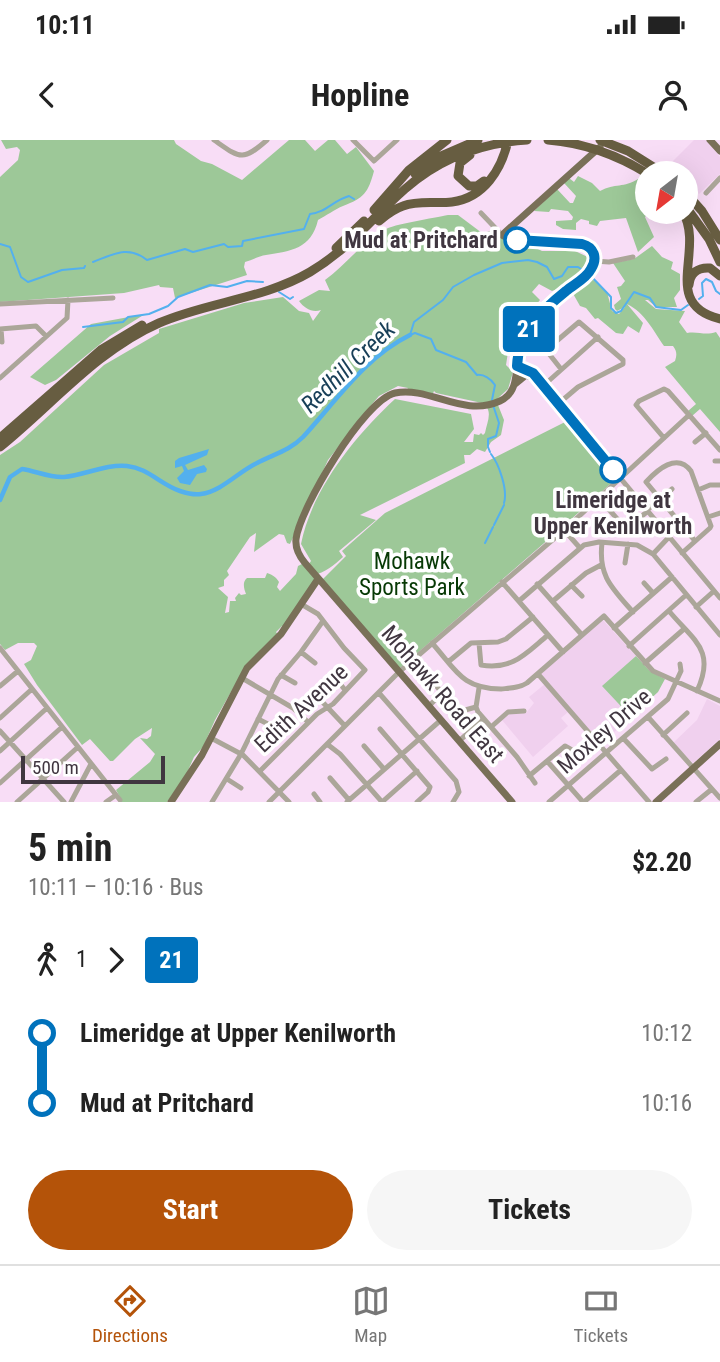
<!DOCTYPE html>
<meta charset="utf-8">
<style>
body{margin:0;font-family:"Roboto Condensed",sans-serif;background:#f6f6f6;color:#222;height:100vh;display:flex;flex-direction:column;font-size:26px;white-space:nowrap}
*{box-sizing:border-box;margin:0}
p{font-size:23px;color:#767676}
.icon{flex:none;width:38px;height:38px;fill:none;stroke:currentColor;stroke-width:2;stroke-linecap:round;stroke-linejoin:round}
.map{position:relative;height:662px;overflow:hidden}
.side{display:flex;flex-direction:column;background:#fff;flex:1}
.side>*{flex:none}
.badge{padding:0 14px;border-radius:5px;font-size:24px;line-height:46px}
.needle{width:46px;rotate:211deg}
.buttons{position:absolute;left:635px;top:21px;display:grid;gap:14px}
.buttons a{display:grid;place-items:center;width:63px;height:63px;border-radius:50%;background:#fff;box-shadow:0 7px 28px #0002;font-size:35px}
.scale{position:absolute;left:21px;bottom:18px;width:144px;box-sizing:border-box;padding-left:7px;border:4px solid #403640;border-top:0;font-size:19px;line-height:24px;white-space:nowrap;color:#403640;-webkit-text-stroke:5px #fff;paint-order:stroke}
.map>.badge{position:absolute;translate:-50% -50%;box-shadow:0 0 0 4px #fff}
.legs{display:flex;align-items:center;gap:10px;height:77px;padding:0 28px;font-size:23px}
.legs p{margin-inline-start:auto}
.headline{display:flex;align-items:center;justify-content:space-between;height:119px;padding:0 28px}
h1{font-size:38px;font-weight:700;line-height:52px}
.primary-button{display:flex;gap:14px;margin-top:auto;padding:14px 28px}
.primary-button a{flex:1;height:80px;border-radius:42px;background:#b45309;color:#fff;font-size:28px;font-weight:700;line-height:80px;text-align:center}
.primary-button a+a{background:#f6f6f6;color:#222}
ul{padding:0 28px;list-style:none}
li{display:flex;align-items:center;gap:24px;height:70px;font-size:26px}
li i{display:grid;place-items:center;width:10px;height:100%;margin:0 9px;background:currentColor}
li i::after{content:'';width:18px;height:18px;margin:-9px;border:5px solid;border-radius:50%;background:#fff}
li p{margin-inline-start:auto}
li:first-child i{background:linear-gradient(#0000 50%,currentColor 0)}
li:last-child i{background:linear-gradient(currentColor 50%,#0000 0)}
.status{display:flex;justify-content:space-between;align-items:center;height:49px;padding:0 35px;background:#fff;direction:ltr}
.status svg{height:19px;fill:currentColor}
header{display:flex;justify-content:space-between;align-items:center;height:91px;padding:0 28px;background:#fff;font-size:32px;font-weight:700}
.tab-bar{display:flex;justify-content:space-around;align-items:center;height:98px;border-top:2px solid #e0e0e0;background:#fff;font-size:19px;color:#767676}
.tab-bar a{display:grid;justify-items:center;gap:4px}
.tab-bar .active{color:#b45309}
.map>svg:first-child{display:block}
.built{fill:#f0d0ee}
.green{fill:#9dc898;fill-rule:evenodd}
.water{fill:#53b0ee}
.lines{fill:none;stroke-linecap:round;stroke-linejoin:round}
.stream{stroke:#53b0ee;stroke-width:2}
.river{stroke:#53b0ee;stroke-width:4.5}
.minor{stroke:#aba699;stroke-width:5}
.major{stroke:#797058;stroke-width:7}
.highway{stroke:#675d41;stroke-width:9}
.line-1-casing{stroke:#fff;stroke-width:16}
.line-1{stroke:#0072bc;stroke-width:10}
.stop-1-dot{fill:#fff;stroke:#0072bc;stroke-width:3.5}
.labels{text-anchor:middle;stroke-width:7;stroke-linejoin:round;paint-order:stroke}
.stop-label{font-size:23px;font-weight:bold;fill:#403640;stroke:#fff;text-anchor:end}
.park-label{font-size:23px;fill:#073905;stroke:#fff}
.street-label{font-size:23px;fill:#403640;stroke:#fff}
.water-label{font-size:24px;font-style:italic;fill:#183f58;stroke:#fff}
</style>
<div class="status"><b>10:11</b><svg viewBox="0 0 49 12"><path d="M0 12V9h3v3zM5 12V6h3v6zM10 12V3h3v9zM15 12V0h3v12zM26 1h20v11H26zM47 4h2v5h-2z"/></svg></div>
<header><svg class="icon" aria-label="back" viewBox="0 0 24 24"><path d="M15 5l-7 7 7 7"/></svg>Hopline<svg class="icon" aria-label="person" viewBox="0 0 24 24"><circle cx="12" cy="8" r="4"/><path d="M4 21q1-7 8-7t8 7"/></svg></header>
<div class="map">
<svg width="720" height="662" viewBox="0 0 720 662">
<rect width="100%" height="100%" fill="#f8ddf6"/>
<path class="built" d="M694,0h12l14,17v17l-21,20 -13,-13v-8h-8l-9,-8z
M602,479l34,37 -33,30 28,31 -30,27 -60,-70z
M545,544l23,28 -7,6 7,8 -35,31 -31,-37 7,-6 17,-1 8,-10 -5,-6z
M707,559l13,7v33l-27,24 -20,-20 24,-23z"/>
<path class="green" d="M1,0h173l2,4 25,17 11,3 30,16 47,-40h16l10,11 13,-11h7l12,14 9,-7 18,24c-6,22 -10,27 -31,35 -8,3 -17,10 -25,14 -7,29 -27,31 -52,35 -7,1 -14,5 -21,7l-1,5 3,8 -72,23 -2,-10 -13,-1 -1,-2 -35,8 -124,9v-125l18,-17 2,-10 -3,-3 -11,2z
M578,36l14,7 8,8c15,-8 24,-3 38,-12l9,6 2,27 -4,5 9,20 -16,15 -12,-34 -26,3 -3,5 -8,-2v-3l-8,-2 -5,4v7l-13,-1 -7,-4v-4l16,-1 1,-3 -5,-6 -17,-2 -2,3 -15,-1 23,-22 13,14h3l3,-7 -12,-13 5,-5 5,4z
M448,75h10l24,18 10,-2 25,13 13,1 12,6h33l15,7 -20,26 -18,7 -13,-7 -7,8 8,8 -27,32h-8l-6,5 9,15 -2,13 7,7 -5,17 -12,11 8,20 -3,15 -10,7 -6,10 -8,-3 -7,6h-6l1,8 -105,52 16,5 -37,31 4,6c-9,8 -18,16 -30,18l2,5 -32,47 -1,-1 -6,6 2,3 -31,29 -32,56 -12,27 -9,10 -8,18 -19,27h-47v-5l-4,-7 34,-28 5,-8 -15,-16 7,1 4,-3 1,-8 -17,11 -22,22h-3l-20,-22 -8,6 -45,-60 -13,-21 7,-4 6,-14 -3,-3h-16l-13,7 -5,-6v-189l20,-13 84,-77 55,-32v-4l85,-26 39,-6 16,14 10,2 4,8 8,-11c-9,3 -17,-2 -22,-9l20,-11 11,1 -5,-11c21,-15 36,-37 59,-50 9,-6 51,-12 64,-15zM398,246l10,2 -2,3 26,5 2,-5 2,2 46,10c12,7 5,19 3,30l-2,2 -2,-2 -2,2 -5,-1 -1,8h-9l10,-13 -3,-15 -76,-15c-40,37 -83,90 -94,145l10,17 -5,7 -4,-4 -4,2 -2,8 -16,17 -3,-4 2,-5c-3,-5 -6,-7 -12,-9l-2,5h-18c-5,4 -3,11 -1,16l-5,1 -2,-2 -4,5 1,3h-6l-1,11 -4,1 3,-16 -10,-9 6,-2v-6l5,-5 -2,-4 23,-34 6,-4 -2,19 25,-18 5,1 3,8 3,1 38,-84 45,-57 6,-7z
M652,106l10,11 11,5 -2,7 9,5v16l-6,8 3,9h-21l-8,-7h-3l11,9 29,2 -6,11 8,11c11,-2 18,3 29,-1l4,6v94l-20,-23 -8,7 -4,-5 8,-7 -31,-37 10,-6c2,-6 2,-10 -2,-15h-9c-11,-16 -19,-33 -37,-42l16,19 -4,10 -11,-7 -5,8 -7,-1 -18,-15 -3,1 -9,-11 -6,-2 -9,-16 18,-14 18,16 5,19 7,3 6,-7 -8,4 -2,-2 -1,-4 7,-6 -4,-12 4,-1 4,-5 -12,-18 21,-4z
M145,174l-35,22 -54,44 -11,5 -15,-8 61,-53z
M569,280l48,58 -59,53 -159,138 -77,-89 24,-24 -4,-5 43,-38z
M636,516l14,15 15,8 -7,13 -27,25 -29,-31z"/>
<path class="water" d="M209,309l-2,6 -22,10 3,5 16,-5 3,4 -1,3 -9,2 -7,11 -10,-2 -3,-5 7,-7 -2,-5 -7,2v-7l4,-3z"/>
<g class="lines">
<path class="stream" d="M0,104l10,3 11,30 7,5 34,-12 22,-2 1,-2
M93,122c21,-8 35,-17 54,-2l38,-11 8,3 31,-8 4,3 14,-1 1,-5 61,-12 6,-15c17,-2 22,-13 39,-18l5,3
M589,134l22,23v11l5,5 5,-2 13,-19 16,6 6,9 25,3 7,-5
M279,152l11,7 3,-2
M699,159l4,-3 -1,-13 4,-4 6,3 4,9 4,3
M83,187l40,-5 5,-5 21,-3 19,-8 10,-9 32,-12 17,2 20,-6 16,1
M492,260l3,-15c-4,-6 -11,-11 -18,-10l-11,-13 -30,-12 -5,-11 -16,-6 -5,2 4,-13 29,-22 10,-13 21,-12 28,-12 26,-3 9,2 10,5 7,12 8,-3 6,-9h10l6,4
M488,306v-7l8,-3 3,-13 -6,-18
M488,307l2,5
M491,314c8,10 17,36 13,49
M494,385l10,-20
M485,403l8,-16"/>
<path class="river" d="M0,360l10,-23 12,-8c14,2 28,9 42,8 21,-2 42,-13 63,-11 21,2 34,19 53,25 6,2 15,4 21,3 21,-3 37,-22 56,-31 17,-9 32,-12 46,-26 33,-36 62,-80 107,-102"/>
<path class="minor" d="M214,0c26,18 28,22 53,0
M353,0l21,21 23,-21
M706,53l14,-15
M481,73l21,22
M594,121l15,1 24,-5
M0,164l113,-6
M0,189l36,-3 10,10
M1,189l1,13
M517,226l16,7 187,225
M0,238l67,-60 1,-18
M543,246l55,-49
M558,264l20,-17 45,-23v-4l-44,-38 -33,28 15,19
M664,298l-28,-33 3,-4 25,-12 4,2 52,59
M695,302l11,-9
M715,321h5
M698,350l12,-5h10
M599,358l27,31 22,-18
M647,370l25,-21
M708,377l12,-4
M564,390l16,18
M602,403c-4,33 10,45 31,69
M682,413l28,-25 1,-2 -20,-55c-14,-19 -34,-1 -45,11l49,59
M653,414l16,-17
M625,423l3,-19
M502,442l61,70
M644,443l9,10
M537,444l45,51
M571,445l11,11
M519,461l65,-56 15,-3 38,3 16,9 67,81
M553,461l33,-28 15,-8
M696,467l18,-16
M669,471c25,30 47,39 28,80
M614,488l58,-51
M432,503c24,27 30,46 69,46 10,-1 18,-1 26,-6l77,-67 49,55 67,30
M479,503l2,22c32,5 44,-11 67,-30
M629,506l57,-51
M0,508l120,152
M301,512l14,11
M448,522l23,-19 27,-1 8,-3 27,-22
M645,523l39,-34
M538,534l111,128
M281,535l14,8
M334,536l11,14
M242,538l51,30 15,14
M0,546l18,-15
M479,548l-3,19 2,5 39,45 18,26
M379,553l77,88 3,11 -6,10
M315,554l30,32
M429,566l13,-13 -12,-15
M458,572l18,-5
M648,577l72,81
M0,578l32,-29
M258,579l12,6
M491,587l17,-15 16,-1
M380,589l50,58 -2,5 -11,10
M0,591l64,71
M663,595l24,-22
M211,598l32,17 46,47
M624,599l28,30 14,-10
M459,601l25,-22
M327,604l13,10 42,48
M364,606l20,23
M0,611l47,-43
M547,621l36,41
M260,631l57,-57 16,-10 32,-34 -21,-22 -26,-34 -17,-10
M529,636l36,-30 7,4
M330,638l19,22
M227,639l14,9
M0,643l62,-56
M314,654l6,8
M17,662l61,-55
M71,662l20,-38
M106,662l10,-7
M212,662l29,-48 37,-75 23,-27 22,-31
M269,662l130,-130 165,-142 125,-115
M347,662l94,-82
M382,662l35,-31
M549,662l119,-103 13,-28 -1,-7
M584,662l37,-32
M696,662l16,-13"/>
<path class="major" d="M710,0l10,11
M515,244l11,-9 13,5
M171,662l31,-47 45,-87 34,-34 37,-55
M512,662l-207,-239c-6,-7 -10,-14 -9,-24 4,-31 68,-139 99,-146 35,-7 68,25 105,8 22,-10 14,-38 20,-57 4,-10 11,-18 18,-26 7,-8 15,-15 23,-22 10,-10 53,-36 25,-51l-74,-5 -10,-5 98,-88
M656,662l64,-58"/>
<path class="highway" d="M548,0c37,3 68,14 100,34
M600,0l28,11 35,22
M470,15l-10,8 -2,13 11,10h8l7,-5
M415,34l24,-17 39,-17
M686,53l16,18 18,29
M686,67l23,32 11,23
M374,70l35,-40 38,-30
M683,72c22,39 -23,92 37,107
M379,81c7,-6 15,-12 24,-15 16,-6 33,-2 49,-4 32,-4 50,-33 56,-62
M336,108l28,-27
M689,145c1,-12 9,-18 21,-17l10,8
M0,298l102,-89 40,-24
M0,307c51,-41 97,-97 159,-124 48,-21 105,-24 151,-51 40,-24 61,-53 95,-83 34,-30 77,-46 122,-49"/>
</g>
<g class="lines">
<defs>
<path id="line-1" d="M517,100l65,4c12,3 16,14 9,25 -5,10 -17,15 -25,22 -24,19 -48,43 -49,75l16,7 80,97"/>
</defs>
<use href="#line-1" class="line-1-casing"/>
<use href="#line-1" class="line-1"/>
</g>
<g class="stop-1-dot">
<circle cx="517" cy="100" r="12"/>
<circle cx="613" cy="330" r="12"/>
</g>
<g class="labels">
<g class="stop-label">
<text x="498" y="108">Mud at Pritchard</text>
<text x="613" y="368" text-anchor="middle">Limeridge at<tspan x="613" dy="26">Upper Kenilworth</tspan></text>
</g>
<g class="park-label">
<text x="412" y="429">Mohawk<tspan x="412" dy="26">Sports Park</tspan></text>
</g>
<g class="street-label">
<text transform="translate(443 554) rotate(49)" y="8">Mohawk Road East</text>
<text transform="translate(301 568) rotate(-43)" y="8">Edith Avenue</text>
<text transform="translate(604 591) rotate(-41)" y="8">Moxley Drive</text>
</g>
<g class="water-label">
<text transform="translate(348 227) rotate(-44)" y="8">Redhill Creek</text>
</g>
</g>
</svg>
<div class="buttons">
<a><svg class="needle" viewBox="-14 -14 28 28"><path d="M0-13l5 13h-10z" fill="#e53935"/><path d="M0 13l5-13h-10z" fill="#767676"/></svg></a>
</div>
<div class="scale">500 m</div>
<b class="badge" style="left:529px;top:189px;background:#0072bc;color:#fff">21</b>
</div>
<section class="side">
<div class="headline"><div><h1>5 min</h1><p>10:11 – 10:16 · Bus</p></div><b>$2.20</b></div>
<div class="legs"><svg class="icon" aria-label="walk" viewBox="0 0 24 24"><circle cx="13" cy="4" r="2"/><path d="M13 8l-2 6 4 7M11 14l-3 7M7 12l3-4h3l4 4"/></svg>1<svg class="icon" aria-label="forward" viewBox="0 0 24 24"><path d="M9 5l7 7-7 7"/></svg><b class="badge" style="background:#0072bc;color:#fff">21</b></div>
<ul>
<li><i style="color:#0072bc"></i><b>Limeridge at Upper Kenilworth</b><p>10:12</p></li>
<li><i style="color:#0072bc"></i><b>Mud at Pritchard</b><p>10:16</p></li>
</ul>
<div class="primary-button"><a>Start</a><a>Tickets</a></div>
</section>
<nav class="tab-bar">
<a class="active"><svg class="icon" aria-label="directions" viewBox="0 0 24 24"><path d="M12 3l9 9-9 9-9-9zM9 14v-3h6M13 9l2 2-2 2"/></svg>Directions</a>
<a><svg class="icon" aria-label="map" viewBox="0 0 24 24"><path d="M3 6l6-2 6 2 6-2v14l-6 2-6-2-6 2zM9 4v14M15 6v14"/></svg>Map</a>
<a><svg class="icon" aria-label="tickets" viewBox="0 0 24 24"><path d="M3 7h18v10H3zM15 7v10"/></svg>Tickets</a>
</nav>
